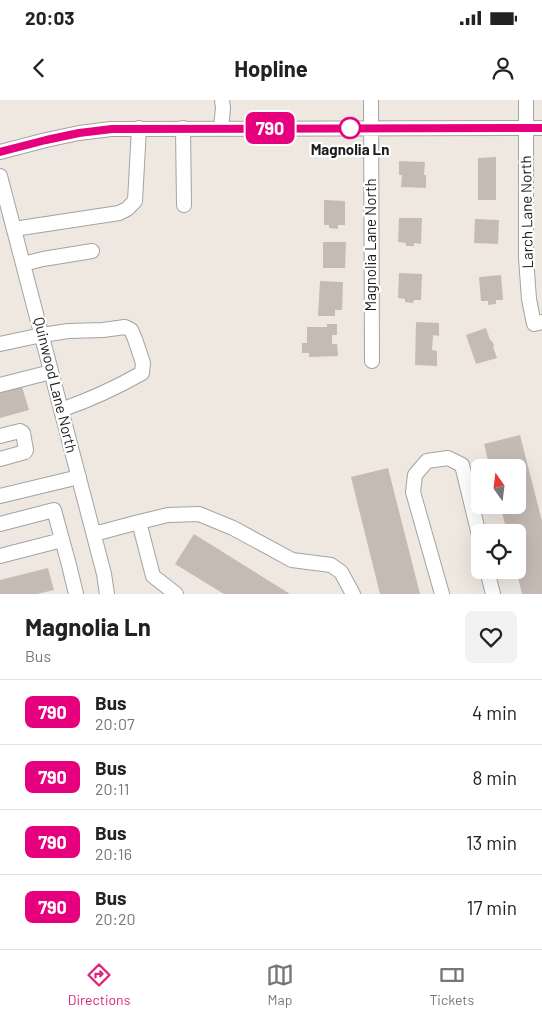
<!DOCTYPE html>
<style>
body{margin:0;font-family:Barlow,sans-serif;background:#f2f2f2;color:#222;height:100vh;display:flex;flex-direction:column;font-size:19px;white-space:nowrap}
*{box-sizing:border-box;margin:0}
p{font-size:16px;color:#767676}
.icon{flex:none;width:28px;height:28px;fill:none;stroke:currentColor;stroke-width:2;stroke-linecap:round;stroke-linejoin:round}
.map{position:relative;height:494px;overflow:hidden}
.panel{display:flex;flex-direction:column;background:#fff;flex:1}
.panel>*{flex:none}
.badge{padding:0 10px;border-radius:8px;font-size:18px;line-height:32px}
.needle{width:32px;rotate:346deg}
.controls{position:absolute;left:471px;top:359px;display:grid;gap:10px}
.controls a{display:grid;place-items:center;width:55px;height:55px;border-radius:8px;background:#fff;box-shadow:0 5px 20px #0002;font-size:25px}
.map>.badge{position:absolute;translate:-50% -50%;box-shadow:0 0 0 2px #fff}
.round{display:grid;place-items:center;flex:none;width:52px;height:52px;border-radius:8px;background:#f2f2f2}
.headline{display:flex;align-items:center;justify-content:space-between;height:85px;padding:0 25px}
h1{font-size:24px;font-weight:700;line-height:38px}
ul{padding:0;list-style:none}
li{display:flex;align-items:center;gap:15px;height:65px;padding:0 25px;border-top:1px solid #e0e0e0}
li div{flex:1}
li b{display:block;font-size:19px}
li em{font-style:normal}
li .badge{min-width:55px;font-weight:700;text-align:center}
.status{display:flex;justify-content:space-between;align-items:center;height:35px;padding:0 25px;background:#fff;direction:ltr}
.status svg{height:14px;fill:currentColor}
header{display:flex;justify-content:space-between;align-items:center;height:65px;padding:0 25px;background:#fff;font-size:22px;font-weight:700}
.tab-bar{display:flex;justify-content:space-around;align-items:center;height:70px;border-top:1px solid #e0e0e0;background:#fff;font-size:14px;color:#767676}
.tab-bar a{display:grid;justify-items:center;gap:2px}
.tab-bar .on{color:#db2777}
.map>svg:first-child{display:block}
.building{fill:#c5bab4}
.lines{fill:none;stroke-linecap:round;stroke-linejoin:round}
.minor-casing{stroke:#a3a3a3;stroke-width:16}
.minor{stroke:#fff;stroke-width:14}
.line-casing{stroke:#fff;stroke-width:11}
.line{stroke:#e6007e;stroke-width:8}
.stop-dot{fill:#fff;stroke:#e6007e;stroke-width:2.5}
.labels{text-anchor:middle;stroke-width:4.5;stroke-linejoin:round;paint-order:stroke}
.stop-label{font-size:15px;font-weight:bold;fill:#1c1c1c;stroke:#fff}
.street-label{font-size:15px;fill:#1c1c1c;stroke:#fff}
</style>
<div class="status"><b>20:03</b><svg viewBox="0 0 49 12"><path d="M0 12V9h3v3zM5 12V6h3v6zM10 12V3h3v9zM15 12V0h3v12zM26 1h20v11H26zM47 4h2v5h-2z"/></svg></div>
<header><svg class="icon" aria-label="back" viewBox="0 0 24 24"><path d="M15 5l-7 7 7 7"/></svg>Hopline<svg class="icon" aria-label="person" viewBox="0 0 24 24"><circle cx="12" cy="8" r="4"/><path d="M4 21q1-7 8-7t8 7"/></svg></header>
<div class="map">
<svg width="542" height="494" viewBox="0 0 542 494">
<rect width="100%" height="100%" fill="#eee8e1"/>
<path class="building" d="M496,57v43h-18v-42z
M399,61l26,1 -1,13h2v13l-25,-1 1,-12h-3z
M324,100l21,1v24h-7v4l-9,-1v-3h-5z
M399,118h23l-1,26 -7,-1v3h-8v-3l-8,-1z
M475,119l24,1 -1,24 -24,-1z
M323,142h23l-1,26h-22z
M399,173l23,1 -1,26h-7l-1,3 -8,-1v-3l-7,-1z
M501,175l2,25h-7v4l-8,1v-4h-7l-2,-24z
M320,181l23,1 -1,28h-7v6h-17z
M416,222l23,1v13l-6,-1 -1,15 5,1v15l-22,-1z
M327,224h10v11h-5v9h5l1,12 -29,1v-4h-7v-10h5v-16h20z
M486,228l4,12 2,1 2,5 -1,1 4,11 -21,6 -10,-29z
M22,287l7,23 -29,8v-25z
M520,335l22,86v73h-20l-6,-24h2v-38h-11l-7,-27h18v-37h-28l-6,-24z
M388,368l32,126h-40l-29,-117z
M194,434l96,60h-66l-49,-30z
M48,468l6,22 -17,4h-37v-14z"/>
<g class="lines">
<defs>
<path id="minor" d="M371,0l1,261
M526,0v158l3,41 5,25 8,-2
M183,28l1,77
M221,28l2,-20 -1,-8
M0,52l46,-12 33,-7 32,-4 431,-1
M0,76l104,398 3,20
M14,129l105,-16 8,-4 8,-8 4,-73
M23,164l20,-5 49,-8
M0,244l42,-9 26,-4 35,-1 22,-3 6,3 4,9 8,24 -1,10c-26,15 -53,27 -81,37
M0,285l51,-13
M0,336l20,-5 3,2 3,17 -1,2 -25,7
M0,396l79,-19
M0,424l54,-14 15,55 7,29
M94,434l45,-12
M0,456l62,-16
M487,470l6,24
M176,494l-23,-18 -14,-54 29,-7 31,-1 34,14 59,32 39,5 10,7 12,22
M442,494l-29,-102 2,-17 12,-14 21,-3 14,7 18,74"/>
</defs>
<use href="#minor" class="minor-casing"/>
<use href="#minor" class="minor"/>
</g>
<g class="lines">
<defs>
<path id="line" d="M0,52l46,-12 33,-7 33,-4 430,-1"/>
</defs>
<use href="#line" class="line-casing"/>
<use href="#line" class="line"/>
</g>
<circle class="stop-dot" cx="350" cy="28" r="10"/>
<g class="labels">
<g class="stop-label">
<text x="350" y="55">Magnolia Ln</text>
</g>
<g class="street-label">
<text transform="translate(527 112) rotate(-91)" y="5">Larch Lane North</text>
<text transform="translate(371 145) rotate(-90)" y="5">Magnolia Lane North</text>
<text transform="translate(55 285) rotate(76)" y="5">Quinwood Lane North</text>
</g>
</g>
</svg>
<div class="controls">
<a><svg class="needle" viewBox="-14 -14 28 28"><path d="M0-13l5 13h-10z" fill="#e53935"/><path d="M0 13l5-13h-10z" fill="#767676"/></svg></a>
<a><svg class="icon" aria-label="locate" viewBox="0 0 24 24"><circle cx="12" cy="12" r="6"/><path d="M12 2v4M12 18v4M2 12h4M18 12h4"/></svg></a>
</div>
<b class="badge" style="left:270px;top:28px;background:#e6007e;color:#fff">790</b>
</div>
<section class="panel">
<div class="headline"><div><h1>Magnolia Ln</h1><p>Bus</p></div><a class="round"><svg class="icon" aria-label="heart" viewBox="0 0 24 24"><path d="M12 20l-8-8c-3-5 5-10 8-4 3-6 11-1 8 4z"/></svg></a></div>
<ul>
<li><span class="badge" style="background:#e6007e;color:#fff">790</span><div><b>Bus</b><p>20:07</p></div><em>4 min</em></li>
<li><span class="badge" style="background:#e6007e;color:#fff">790</span><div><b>Bus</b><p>20:11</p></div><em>8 min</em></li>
<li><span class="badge" style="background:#e6007e;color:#fff">790</span><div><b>Bus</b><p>20:16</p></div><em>13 min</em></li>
<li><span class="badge" style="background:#e6007e;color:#fff">790</span><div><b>Bus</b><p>20:20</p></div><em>17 min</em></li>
</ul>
</section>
<nav class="tab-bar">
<a class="on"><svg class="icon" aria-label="directions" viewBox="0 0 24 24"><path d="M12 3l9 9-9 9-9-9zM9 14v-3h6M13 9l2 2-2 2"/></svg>Directions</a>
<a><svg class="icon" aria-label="map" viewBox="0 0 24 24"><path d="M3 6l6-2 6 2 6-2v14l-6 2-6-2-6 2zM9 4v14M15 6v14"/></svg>Map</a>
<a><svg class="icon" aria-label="tickets" viewBox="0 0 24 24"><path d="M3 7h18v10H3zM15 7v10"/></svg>Tickets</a>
</nav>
